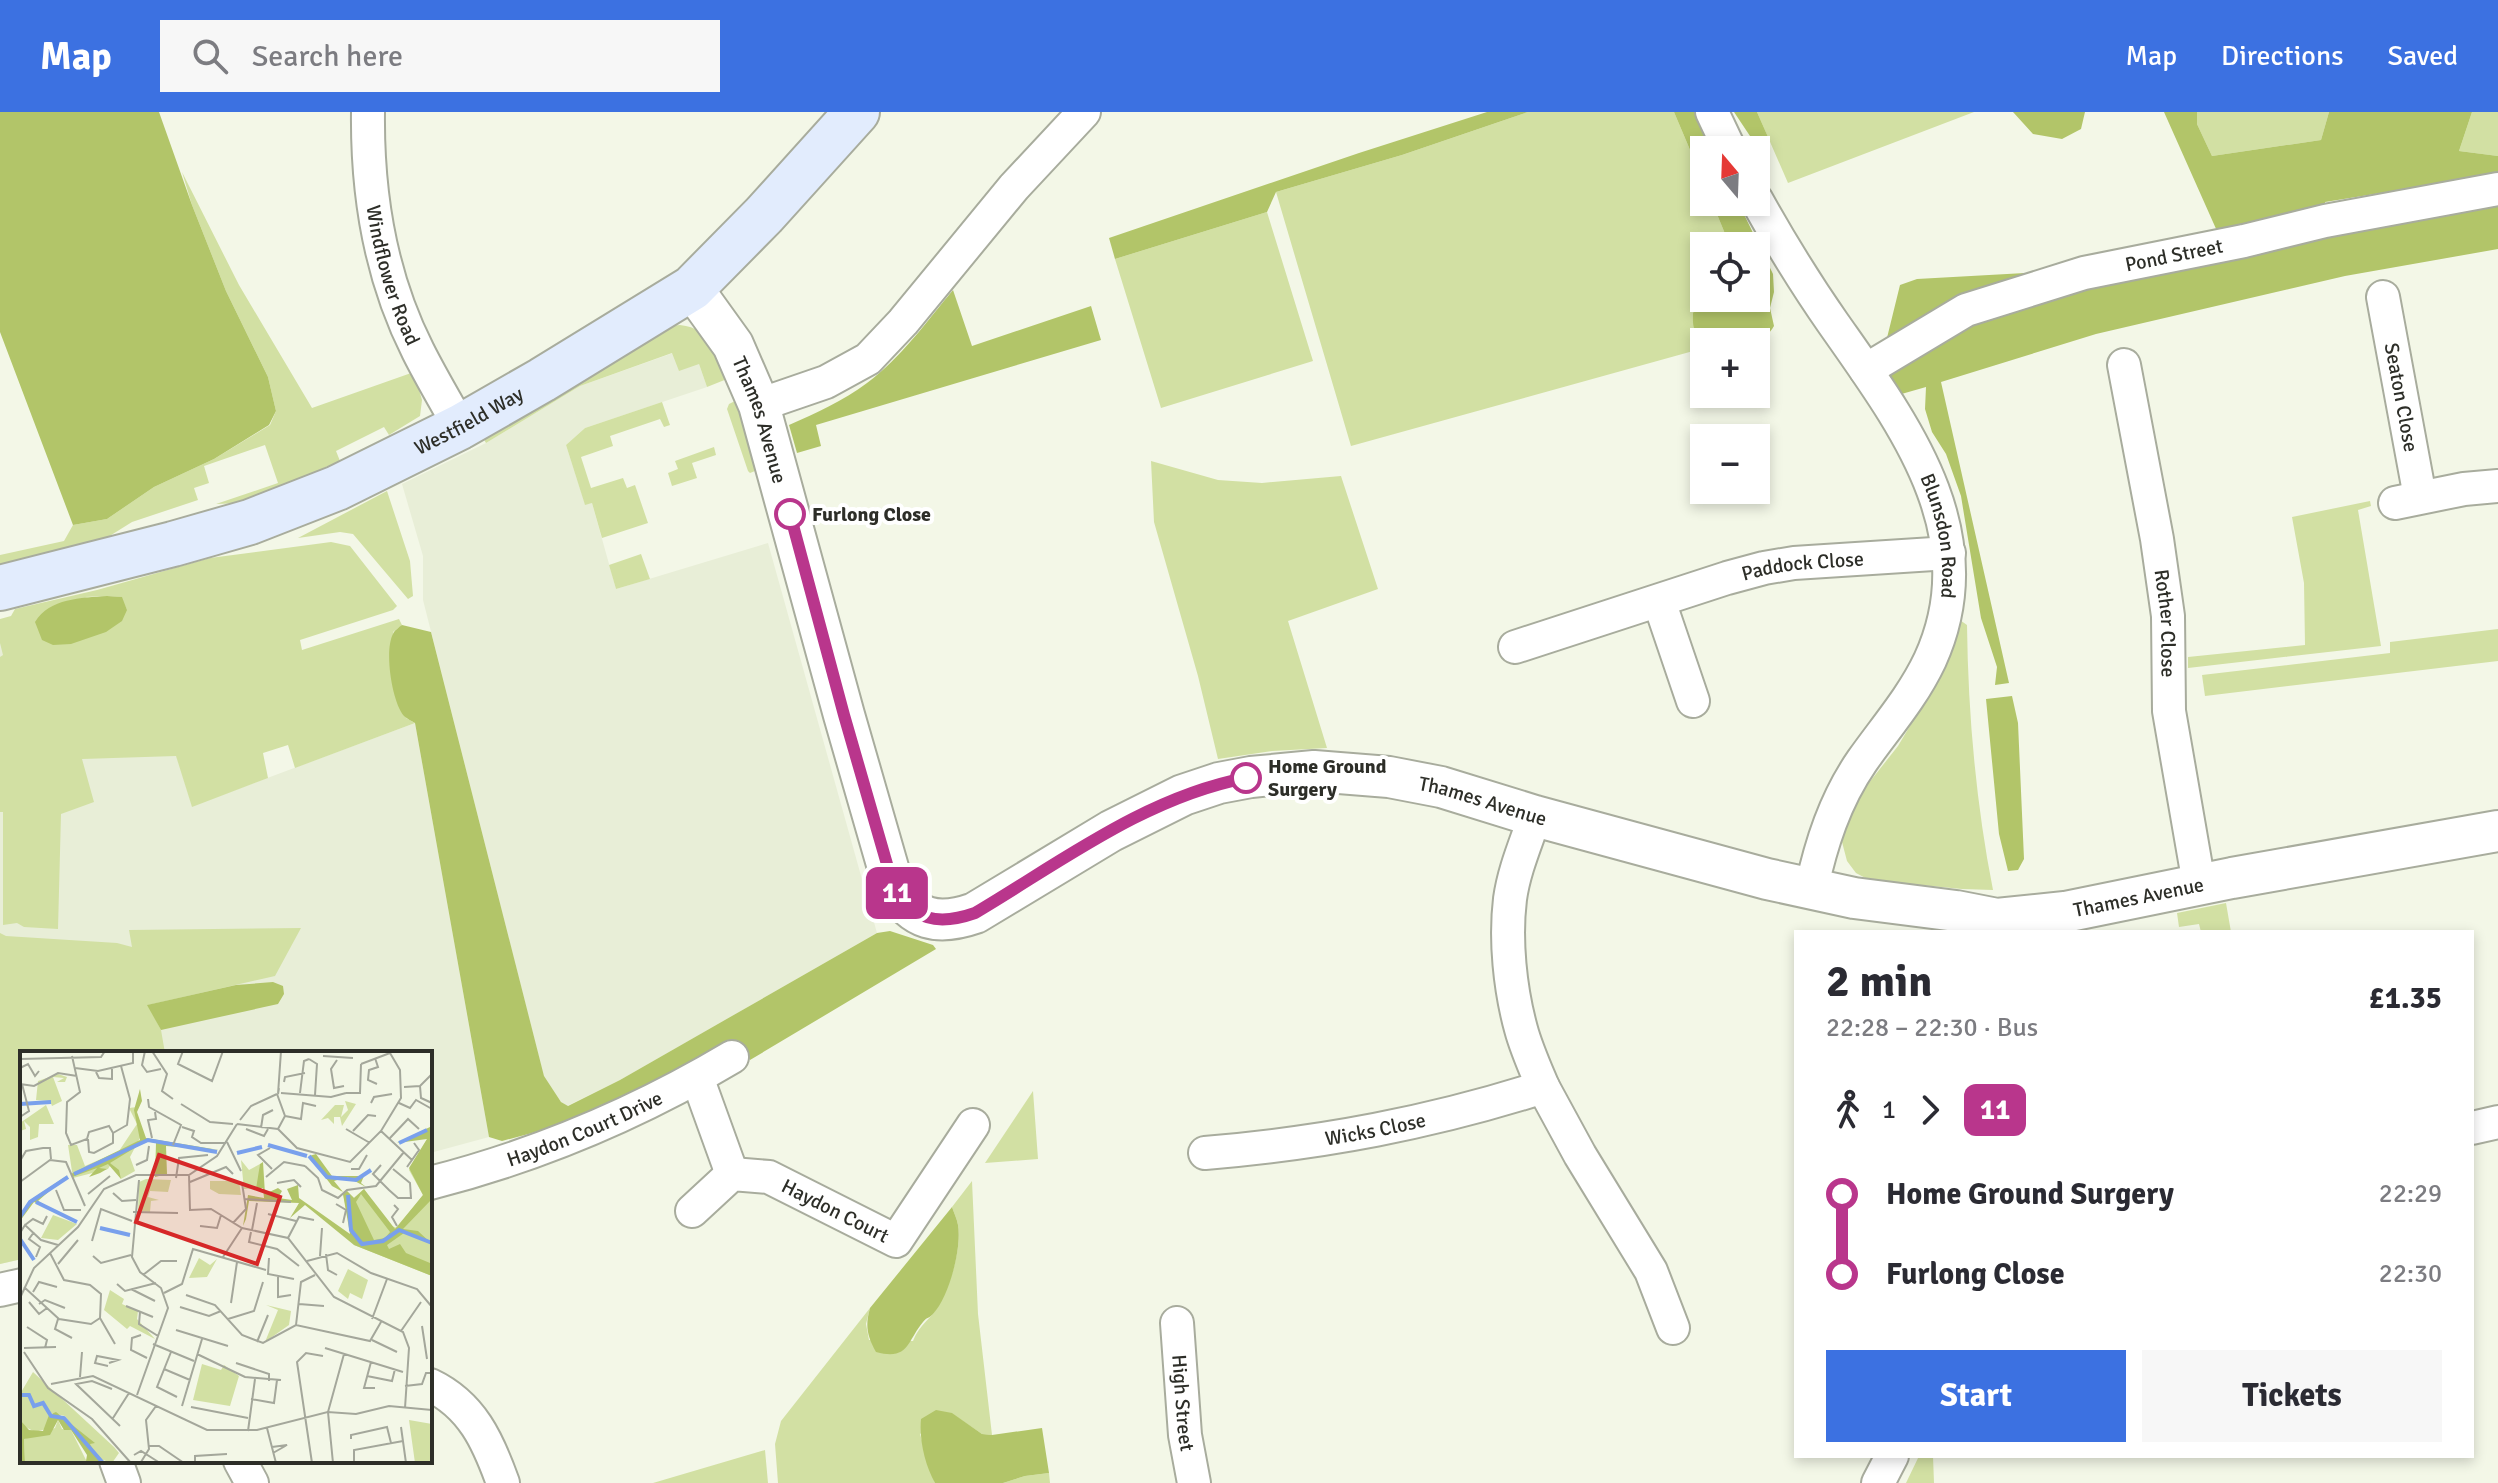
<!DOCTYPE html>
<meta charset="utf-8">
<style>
body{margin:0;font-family:Signika,sans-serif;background:#f7f7f7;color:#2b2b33;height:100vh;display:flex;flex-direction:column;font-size:30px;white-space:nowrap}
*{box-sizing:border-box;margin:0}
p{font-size:26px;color:#7c7c81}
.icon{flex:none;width:44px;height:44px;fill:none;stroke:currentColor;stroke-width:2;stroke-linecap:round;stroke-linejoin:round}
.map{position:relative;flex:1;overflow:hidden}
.sheet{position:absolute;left:1794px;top:818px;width:680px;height:528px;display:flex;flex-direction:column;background:#fff;border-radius:0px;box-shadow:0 4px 12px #0003}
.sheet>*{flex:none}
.badge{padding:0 16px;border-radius:12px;font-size:28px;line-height:52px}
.needle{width:52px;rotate:341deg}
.controls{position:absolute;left:1690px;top:24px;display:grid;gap:16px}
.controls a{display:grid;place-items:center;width:80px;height:80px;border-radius:0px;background:#fff;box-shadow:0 4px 12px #0003;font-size:40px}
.map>.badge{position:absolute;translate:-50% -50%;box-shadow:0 0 0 4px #fff}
.legs{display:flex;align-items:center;gap:12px;height:88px;padding:0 32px;font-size:26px}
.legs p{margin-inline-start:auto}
.overview{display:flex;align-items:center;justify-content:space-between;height:136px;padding:0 32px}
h1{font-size:44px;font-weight:700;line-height:60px}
.primary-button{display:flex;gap:16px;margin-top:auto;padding:16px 32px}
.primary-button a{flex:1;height:92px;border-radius:0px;background:#3c71e1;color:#fff;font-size:32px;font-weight:700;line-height:92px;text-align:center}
.primary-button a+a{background:#f7f7f7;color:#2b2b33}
ul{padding:0 32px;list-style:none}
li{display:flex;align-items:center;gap:28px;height:80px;font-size:30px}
li i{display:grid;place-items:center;width:12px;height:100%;margin:0 10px;background:currentColor}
li i::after{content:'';width:20px;height:20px;margin:-10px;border:6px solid;border-radius:50%;background:#fff}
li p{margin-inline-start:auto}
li:first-child i{background:linear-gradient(#0000 50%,currentColor 0)}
li:last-child i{background:linear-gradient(currentColor 50%,#0000 0)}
header{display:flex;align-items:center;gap:48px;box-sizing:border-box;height:112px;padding:0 40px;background:#3c71e1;color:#fff}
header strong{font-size:38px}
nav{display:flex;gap:44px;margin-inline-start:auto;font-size:28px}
.search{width:560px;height:72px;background:#f7f7f7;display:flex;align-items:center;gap:20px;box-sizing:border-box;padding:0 28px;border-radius:0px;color:#7c7c81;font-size:30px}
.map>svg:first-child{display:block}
.built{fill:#e8eed7}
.green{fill:#d2e0a3;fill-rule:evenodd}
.forest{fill:#b2c569;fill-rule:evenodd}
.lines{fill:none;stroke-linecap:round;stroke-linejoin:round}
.minor-casing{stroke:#a8ac9d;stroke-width:36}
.tertiary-casing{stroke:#a8ac9d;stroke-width:44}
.secondary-casing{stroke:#a8ac9d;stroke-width:48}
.minor{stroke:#fff;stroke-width:32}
.tertiary{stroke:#fff;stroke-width:40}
.secondary{stroke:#e2ecfd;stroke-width:44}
.line-1-casing{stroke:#fff;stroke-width:18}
.line-1{stroke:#b9368c;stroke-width:12}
.stop-1-dot{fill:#fff;stroke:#b9368c;stroke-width:4}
.labels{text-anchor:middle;stroke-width:8;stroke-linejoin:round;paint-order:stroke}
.street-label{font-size:20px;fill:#2d2e28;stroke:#fff}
.stop-label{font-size:20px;font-weight:bold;fill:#2d2e28;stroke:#fff;text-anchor:start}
.inset-river{fill:none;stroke:#79a0ec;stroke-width:4}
.inset-road{fill:none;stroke:#a4a79b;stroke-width:2}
.view{fill:#d62828;fill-opacity:0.15;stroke:#d62828;stroke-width:4}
.inset-edge{fill:none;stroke:#2d2e28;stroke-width:4}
</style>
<header>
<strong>Map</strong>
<div class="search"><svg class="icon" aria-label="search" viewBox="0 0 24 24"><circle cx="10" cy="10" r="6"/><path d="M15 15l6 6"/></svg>Search here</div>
<nav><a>Map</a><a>Directions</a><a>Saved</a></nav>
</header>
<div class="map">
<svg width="2498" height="1371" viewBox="0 0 2498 1371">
<rect width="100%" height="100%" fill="#f3f7e7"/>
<path class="built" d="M673,241l26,11 8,23 -122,41 -19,17 19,59 7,-1 24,86 152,-46 109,390 -257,147 -53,26 -6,-4 -17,-25 -121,-477v-44l-21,-72 84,-41 94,-57z
M128,487l64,207 223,-83 74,414 -59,16v-100h-408v206l-22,5v-628z"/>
<path class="green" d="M1528,0h146l30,71v19h8l18,44h-26v52h48l-27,44h-21v6l-353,98 -75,-254 126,-37z
M1757,0h217l-186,71z
M2197,0h132l-8,28 -109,16 -15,-32z
M2472,0h26v44l-39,-5z
M182,60l57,113 73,123 102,-36 8,28 -2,16 -31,19 -5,-8 -48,24 4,10 -97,42 -27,1 62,-21 -13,-38 -61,21 5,17 -15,5 4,12 -66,22 -32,20 -100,26v-13l64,-14 9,-16 34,-6 47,-32 60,-28 56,-34 6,-14 -8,-34 -42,-86 -34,-86z
M1267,100l46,149 -152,47 -46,-149z
M680,213c33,4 35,27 47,54l-20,8 -8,-23 -20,7 -7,-18 -92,33 -94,57 -4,-7 188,-110z
M737,288l23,69 -10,4 -2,-2 -21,-62 2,-5z
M662,290l8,23 -6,2 -4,-8 -50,17 3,10 -32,11 10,31 32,-10 4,10 8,-3 13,38 -46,15 -10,-35 -7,2 -19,-60 19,-17z
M714,335l2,8 -24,8 5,15 -25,8 -4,-13 10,-4 -3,-8z
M1151,349l67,19 44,3 79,-7 37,113 -90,32 39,127 -55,3 -54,8 -20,-83 -44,-154z
M387,379l23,70 3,35 -5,3 -55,-65 -13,-2 -42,6z
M2370,389l1,5 -13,4 23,136 -193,22v-11l117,-12 -1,-62 -12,-66z
M331,430l19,4 47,60 -4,4 -93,30 2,10 97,-31 3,6 -9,7 13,86 9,5 -120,45 -7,-23 -25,8 5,25 -76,29 -16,-51 -94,3 12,43 -33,12 -3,115 -34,-2 -7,-4 -14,2v-113h-3v-155l3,-2 -3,-12v-24l11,-3 4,-7 82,-19 113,-32zM107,484l14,1 6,13 -42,-13z
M641,442l9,25 -34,10 -7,-24z
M1957,506l10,7c1,88 9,179 26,265l-31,-1 -93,-9 -13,-7 -9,-12 -5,-19 11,-39 45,-57 31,-52z
M2498,517v32l-293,35 -3,-21 188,-22v-11z
M2226,791l5,29h-30l-2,-8 -20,3 -2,-14z
M301,816l-26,48 -127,29 13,25 4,23h-143v206l-22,5v-331l6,3 111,7 15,4 -3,-17z
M1033,979l5,68 -53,4z
M972,1069l6,133 14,121 -10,-1 -31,-21 -31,21 15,49h-157l-3,-39 6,-23 89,-113 -4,16 3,16 44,1c7,-16 13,-18 22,-30 14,-20 27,-62 23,-86 -1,-6 -4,-12 -6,-18z
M765,1338l3,33h-115z
M1919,1344h14l1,27h-28z
M1049,1361l1,10h-47l22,-7z"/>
<path class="forest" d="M0,0h159l33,93 34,86 42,86 8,34 -7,14 -55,34 -60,28 -47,32 -34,6 -73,-193z
M1487,0h41l-126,43 -126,37 -9,20 -152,47 -6,-21 250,-85z
M1674,0h22l17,38h-9v33z
M1734,0h23l11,25 -8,1 -10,-2z
M2013,0h72l-4,17 -19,10 -29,-5z
M2164,0h33v12l15,32 109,-16 8,-28h143l-13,39 39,5v93l-153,27 -249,58 -155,48 68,301 -14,2 2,-18 -16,-49 -20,-122 -15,-42 -14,-22 -7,-23 1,-22 -28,8 -10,-25 -3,-24 15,-61 17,-6 128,-7 172,-41zM2462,68l-136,34 -1,-12z
M1712,90h26l35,72 1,18 -4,16 4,18c-5,8 -10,14 -19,16 -11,2 -48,2 -56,-6 -7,-7 -6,-14 -6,-23l10,-12 53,-3v-52h-26z
M953,178l19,56 119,-40 10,34 -285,85 5,21 -24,7 -8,-28c27,-12 54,-24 78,-42 34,-25 60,-62 86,-93z
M107,484l15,1 5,13 -5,11 -16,11 -35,12 -18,1 -11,-5 -7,-18c15,-24 46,-24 72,-26z
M402,513l29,7 113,444 17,26 7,4 52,-26 257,-147 13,-2 43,14 3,4 -186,111 -9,-16 -32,8 -69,40 -86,35 -52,14 -13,-4 -74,-414c-3,-2 -8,-4 -11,-7 -12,-14 -20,-65 -11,-82 1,-3 6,-7 9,-9z
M2012,584l6,27 6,136 -6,11 -10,1 -9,-37 -13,-135z
M273,870l10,4 1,8 -6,10 -117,26 -14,-25 89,-20z
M952,1095c2,6 5,12 6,18 4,23 -9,72 -25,89 -5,5 -6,3 -10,8 -16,19 -14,39 -47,30 -9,-16 -11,-26 -6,-44z
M936,1298l16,3 30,21 10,1 50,-7 7,45 -24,3 -22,7h-68c-10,-18 -16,-43 -14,-64z"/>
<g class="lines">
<defs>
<g id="minor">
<path id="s1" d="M368,0c-1,83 12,164 50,239 13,26 28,51 42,76"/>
<path d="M1712,0l18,38"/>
<path id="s2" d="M1756,87c24,43 49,84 77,124 70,100 155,210 97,337 -18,38 -44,67 -68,101 -27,39 -41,83 -51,129"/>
<path id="s3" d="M2383,185l37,200"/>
<path id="s4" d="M2124,253l33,174 11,77 1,95 30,173"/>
<path id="s5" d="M1866,258l100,-60 118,-37 160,-32 81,-20 173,-32"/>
<path d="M759,293l67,-23 42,-23 35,-37 111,-135 70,-75"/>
<path d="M2395,391l69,-14 34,-3"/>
<path d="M1659,489l34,100"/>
<path id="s6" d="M1515,535l212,-69 37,-10 30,-5 155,-10"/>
<path d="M696,967l6,12 30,83"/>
<path d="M1543,975l37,68 71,116 22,57"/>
<path d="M2472,1016l26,-6"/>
<path id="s7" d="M1205,1041c118,-10 225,-30 338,-66 -8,-19 -17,-39 -22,-58 -11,-40 -16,-89 -11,-130 4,-29 16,-56 25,-83"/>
<path id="s8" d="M430,1071c106,-27 208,-70 302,-126"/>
<path id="s9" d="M692,1099l40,-37 37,3 127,64 77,-116"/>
<path d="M0,1178l22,-5"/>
<path id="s10" d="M1177,1211l8,112 9,48"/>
<path d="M430,1273c42,20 58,56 73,98"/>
<path d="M116,1349l8,22"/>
<path d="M240,1349l12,22"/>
<path d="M1878,1371l14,-27"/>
</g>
<g id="tertiary">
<path id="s11" d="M692,176l41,57 26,60 85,310 49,170c20,36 45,41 82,28l136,-82 72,-36 36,-12 32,-6 63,-6 75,6 52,10 94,29 232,63 87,19 102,13 41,8 68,-7 167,-34 266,-47"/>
</g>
<g id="secondary">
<path id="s12" d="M0,476l173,-44 77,-22 87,-34 123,-61 82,-47 150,-92 72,-73 93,-103"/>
</g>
</defs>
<use href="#minor" class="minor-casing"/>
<use href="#tertiary" class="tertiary-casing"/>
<use href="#secondary" class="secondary-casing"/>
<use href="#minor" class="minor"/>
<use href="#tertiary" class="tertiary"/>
<use href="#secondary" class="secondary"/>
</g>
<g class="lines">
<defs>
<path id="line-1" d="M790,402l54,201 49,170c20,36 45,41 82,28 86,-51 171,-116 271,-135"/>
</defs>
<use href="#line-1" class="line-1-casing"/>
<use href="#line-1" class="line-1"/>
</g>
<g class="stop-1-dot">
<circle cx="790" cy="402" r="14"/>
<circle cx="1246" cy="666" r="14"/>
</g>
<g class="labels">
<g class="street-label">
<text dy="7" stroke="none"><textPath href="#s5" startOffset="332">Pond Street</textPath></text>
<text dy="7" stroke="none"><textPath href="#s1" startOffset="166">Windflower Road</textPath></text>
<text dy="7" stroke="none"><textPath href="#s3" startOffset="102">Seaton Close</textPath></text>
<text dy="7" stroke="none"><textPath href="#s12" startOffset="500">Westfield Way</textPath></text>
<text dy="7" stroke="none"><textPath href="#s11" startOffset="150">Thames Avenue</textPath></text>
<text dy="7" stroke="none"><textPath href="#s2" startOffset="388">Blunsdon Road</textPath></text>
<text dy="7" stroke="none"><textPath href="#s6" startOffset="300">Paddock Close</textPath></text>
<text dy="7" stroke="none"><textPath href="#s4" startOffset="262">Rother Close</textPath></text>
<text dy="7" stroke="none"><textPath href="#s11" startOffset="1276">Thames Avenue</textPath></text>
<text dy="7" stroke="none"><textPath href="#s11" startOffset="1948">Thames Avenue</textPath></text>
<text dy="7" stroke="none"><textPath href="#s8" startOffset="164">Haydon Court Drive</textPath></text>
<text dy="7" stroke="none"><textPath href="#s7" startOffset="172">Wicks Close</textPath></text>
<text dy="7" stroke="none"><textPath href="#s9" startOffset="166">Haydon Court</textPath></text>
<text dy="7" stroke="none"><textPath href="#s10" startOffset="80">High Street</textPath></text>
</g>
<g class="stop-label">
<text x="812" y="409">Furlong Close</text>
<text x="1268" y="661">Home Ground<tspan x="1268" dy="23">Surgery</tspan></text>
</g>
</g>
<g transform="translate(20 939)">
<rect width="412" height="412" fill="#f3f7e7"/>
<path d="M38,23l9,3 -2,5h-8l7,-4 -11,-1 9,24 -10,5 -2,-5 -14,-1 2,-19zM120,38v16l-5,5 7,24 -12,23 5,14 -14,8 -10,-15 -3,5 -35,9 -5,-33h9l8,21 34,-15 18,-27 -8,-16 8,-1zM325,50l11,3 -14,22 -2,-9h-6v7l-6,-6 -7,2 14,-15h9l-3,12 7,-7zM26,54l8,19h-15l-1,13 -8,3v-13l-6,-6 2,8 -6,2v-8zM410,83l2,3v139l-78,-31 -11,-51 4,-3 7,7 10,-9 23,35 10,4 26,-33 -14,-25zM221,109l8,10 11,-6 -1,24 -15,1zM126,128l25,1 -3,12 -18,-1 -2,6 11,3 -8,1 -1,11 -12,-1 1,-29zM190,130h29l2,14 -22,-1 -9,-5zM33,164l24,9 -19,16 -17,-2zM179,207l11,7 7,-6 -10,18 -18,1zM328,218l20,11 -6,19 -12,-6 -2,6 -10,-8zM90,239l14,9 -2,5 16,7 -1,8 18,20 -25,-13 -3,3 -23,-19zM246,254l25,6 -2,14 -24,17 13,-32zM182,313l19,6 3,-5 15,11 -9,30 -37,-6zM13,321l81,75 5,6 -7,10 -15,-5 -32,-42 -14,-3 -5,16 -11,3 -15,-8v-30zM38,369l4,9 9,1 16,32 -62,1 -1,-24 31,-11zM389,369l23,4v39h-17z" fill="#d2e0a3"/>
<path d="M120,38l2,12 -5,11 9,26 73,12 -53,-4 1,28 -12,3 1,-34 -10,-2 -36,22 9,7 2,9 -13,-15 -9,4 8,1 -7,4 -11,4 8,-9 -25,9 -1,-3 69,-34 -6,-30zM412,75v73l-29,30 15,2 14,13 -28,-11 -17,12 2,4 11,-5 6,9 24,10 2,13 -78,-31 -49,-40 -15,13 9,-15 -50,-2 -3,18 -3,7 5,-31 16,3 -1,-10 -7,1 4,-25 3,-2 2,32 13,-6 4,3 -4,7 14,2 -5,-11 11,-4 1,13 51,36 -7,-40 4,-3 7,7 10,-9 31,40 28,-34 -14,-27 18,-29 -30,4zM341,143l29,38 -5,6 -11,2 -18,-38zM296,103l16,22h32l-3,7 5,4 -19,-10 -13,4 9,11 -11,-6 -23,-30zM48,124l-30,26 39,22 -43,-21 -14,19 9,-20zM36,361l39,31 -5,1 6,12 11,7h-38l17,-2 1,-6 -16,-25h-7l-6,-10 -8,15 -26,4 1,24h-5l1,-42 8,9 14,1 6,-16z" fill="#b2c569" fill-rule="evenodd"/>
<path class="inset-river" d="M0,53l31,-2M379,92l28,-13M248,94l39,11M217,102l25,-6M289,105l18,21 29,3 15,-10M54,123l74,-34 69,12M328,144l3,35 11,14 21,-3 16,-11 33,13M16,151l41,20M0,166l10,-15 38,-25M80,177l30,7M0,188l14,21M0,344h9l5,11 9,-3 8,13 13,2 39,45"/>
<path class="inset-road" d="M125,0l-3,14 5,7 14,-3M132,0l15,23 -5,17 11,8M163,0l-5,13 34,17 11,-30M52,5l8,36 -13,10 -1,31 5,12 16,-6 2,-7 20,-6 4,7 14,-8 3,-26 -9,-33M303,5l30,2M355,7l3,9 -9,3 -1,10 9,4M0,8l81,-2 4,-6M289,8l8,5 -2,31M317,9l-6,9 3,19 10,-2M341,13l29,-11M0,17l8,-4 7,12 4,-5M55,17l23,3 35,-8v-12M76,21l3,6 13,1v-11M264,31l1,-5 20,-4M0,33l14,2 24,-13 19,3M400,35l1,12 11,5M384,36l16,-1 12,-12M259,37l-1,6 3,-43M261,42l50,4 15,-4M280,42l4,-32 5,-2M326,42h14l1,-29M257,43l8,22 -7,13M128,48l1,8 32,18 -8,20M351,52l3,-6 18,-3M379,52l11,5 6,-8 16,9M161,53l29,18 23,2M265,65l16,3 2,-16 13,3M0,66l9,-6 -7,-27M220,69l11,-14 26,-12M217,73l41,5M162,76l12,4 -2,6 9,6h25M241,77l2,-13 10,-5M226,78l18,7 4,-7M258,78l19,19 53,14 31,-31 20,-33 -1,-28 -10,-17M326,78l24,14M333,80l15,-16 8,1M361,80l31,29M132,87l-4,-18 8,-1 -1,-7M370,87l18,-19 11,10M68,88l1,13 5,1 19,-10v-10M207,91l14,29M250,97l-12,7 14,14M0,110l6,-10 17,-3h7l1,11M116,114l11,-5 2,-14M361,114l-8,9 16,16 9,8h13l-1,-15 -17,-14M285,115l13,12 4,12 16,8 9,-8 29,-4 28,-34M387,116l12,-17 -5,-7M331,118h8l8,-14M169,124l1,35 21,-1 31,19 46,10 46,59 69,35 6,16 -4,60M246,126l18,-15 21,4M156,127l3,-20 29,-3M0,131l30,-22 16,2 19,44M170,131l36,-15 7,7M257,132l17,-3 7,7M36,139l8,20h17M93,142l9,8 14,-1M68,143l22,-18M225,148l46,3M316,153l10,6 -3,13M374,154l4,4 -6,8 5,9M113,161l45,1M248,163l28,7M213,172l13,-14 -4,-26M5,174l8,-6 10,5 4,-8M180,175l17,2 4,-13M232,179l5,-27M14,181l-5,7 11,8 -4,10M231,181l-2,10 28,7 22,17M0,182l5,-8 16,15 17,5M268,187l11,-21 15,3M72,190l9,-32 31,12M306,203l2,16 9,5M73,205l8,7 30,-8M300,205l2,-28M203,206l19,-29M249,207l-1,16 26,5M287,210l30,-8 34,20 46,16 15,18M38,213l20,-24M123,224l18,-14h16M258,226v20l13,-2M97,233l8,7 31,-8M4,236l35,32 32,5 9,-6 1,-24 -11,-9 -26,-5 -14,-27M111,238l24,12M13,241l6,-10 18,5M144,242l18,-9 11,-35 73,21M166,244l29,10 27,30 21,8 33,-18 74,16 11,-19M0,247l14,-30 44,-41 26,-38 32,-14h53l28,-19 20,-32M9,251l10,12 8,-6M211,252l6,-41M19,253l6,-4 20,8M279,253l25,2M106,255l27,11M160,256l29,9 12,-5M120,261l-1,12 19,12M80,267l15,26M38,268l-3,10 17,9M208,268l26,-8 9,-29M352,268l15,-40M276,274l5,-43 14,-7M402,275l5,33M7,276l20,13 -2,8M156,279l52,16M381,280l20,-29M121,284l-9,3 -1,12 16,8M352,289l25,12M237,291l11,-27M133,293l41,17M4,297l32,-1M305,297l78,24M4,301l24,36 44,31 39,44M151,301l-14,35 20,10M177,303l48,23 36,3M351,311l-7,26h11M216,312l33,11v7M88,315l-13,-3 2,-7 21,4 -9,3M144,318l26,11M347,325l25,5 3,-12M60,326l2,-25M31,333l42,-8 114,54h50l71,-18 16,-58M385,335l17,-2 4,-11h6M92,338l-20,-8 -16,3 44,42M117,344l31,-87 -7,-20 -21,-16 -8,-15 7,-77M231,348l23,4 3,-23M162,355l20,-67M171,356l57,11M93,367l16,-25M381,376l5,36M247,377l9,35M228,380l7,-52M331,388v-4l36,-8 4,16M129,395h10l25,17M252,396l15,-2 -14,8M114,404l7,-4 19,12M121,411l8,-13 -3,-29 10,-14M175,412v-7l32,-2M292,412l-15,-101 9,-9 17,3M313,412l-5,-51 28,2 33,-8 43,4M334,412v-13l49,-9"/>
<path class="view" d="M139,104l121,42 -23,67 -121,-42z"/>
<rect width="412" height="412" class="inset-edge"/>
</g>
</svg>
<div class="controls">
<a><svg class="needle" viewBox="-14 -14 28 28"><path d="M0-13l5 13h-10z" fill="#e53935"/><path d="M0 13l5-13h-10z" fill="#7c7c81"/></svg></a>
<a><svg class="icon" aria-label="locate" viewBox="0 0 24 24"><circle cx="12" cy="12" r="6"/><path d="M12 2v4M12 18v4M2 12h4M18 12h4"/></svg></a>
<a>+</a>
<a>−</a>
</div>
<b class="badge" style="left:897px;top:781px;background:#b9368c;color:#fff">11</b>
<section class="sheet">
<div class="overview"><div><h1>2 min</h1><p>22:28 – 22:30 · Bus</p></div><b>£1.35</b></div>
<div class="legs"><svg class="icon" aria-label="walk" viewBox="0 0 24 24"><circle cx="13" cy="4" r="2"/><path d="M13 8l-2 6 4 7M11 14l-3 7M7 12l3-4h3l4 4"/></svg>1<svg class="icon" aria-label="forward" viewBox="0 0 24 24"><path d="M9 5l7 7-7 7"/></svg><b class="badge" style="background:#b9368c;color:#fff">11</b></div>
<ul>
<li><i style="color:#b9368c"></i><b>Home Ground Surgery</b><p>22:29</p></li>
<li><i style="color:#b9368c"></i><b>Furlong Close</b><p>22:30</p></li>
</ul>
<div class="primary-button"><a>Start</a><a>Tickets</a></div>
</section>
</div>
